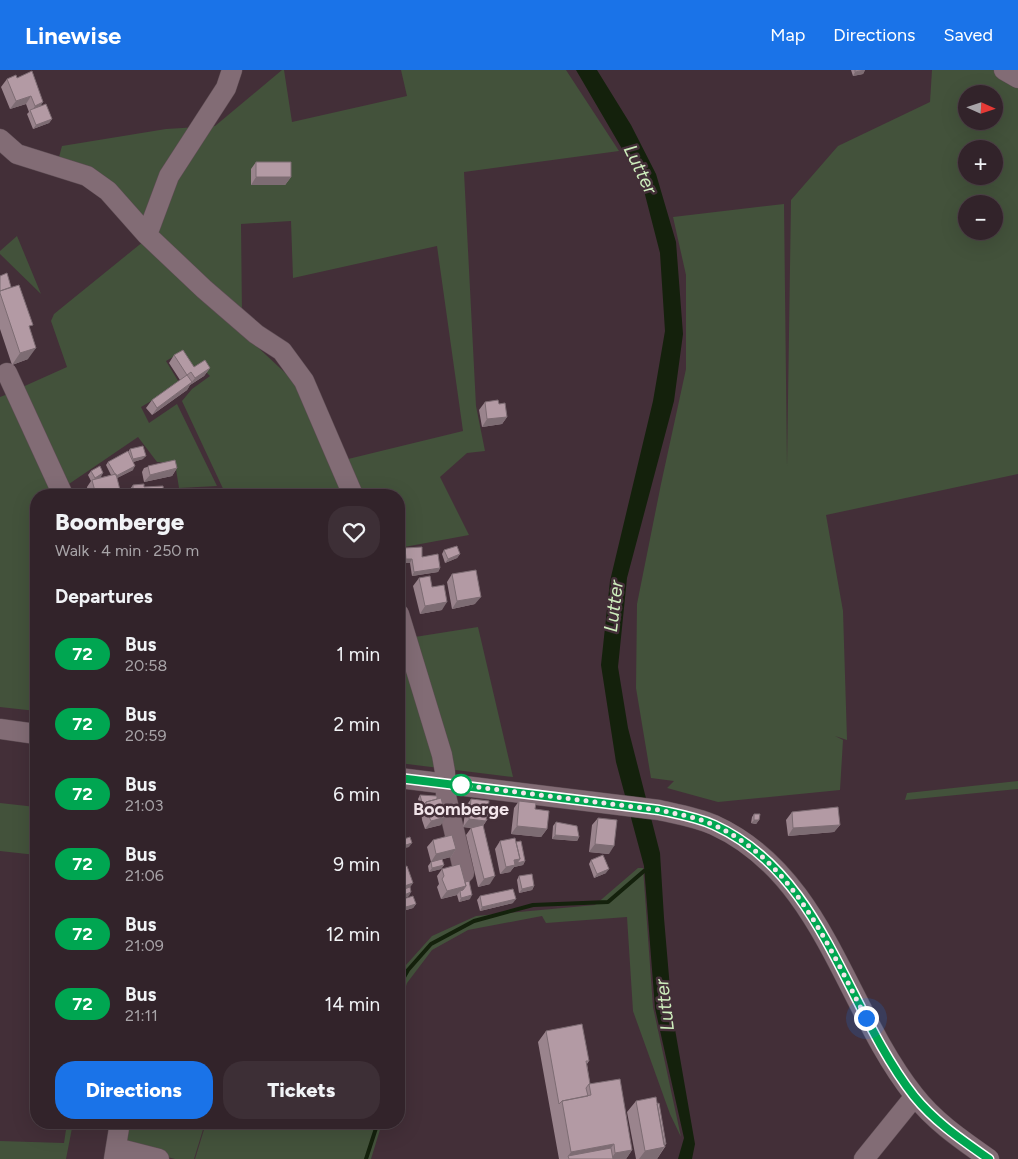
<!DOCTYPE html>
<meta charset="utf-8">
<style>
body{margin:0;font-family:Figtree,sans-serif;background:#3d2f36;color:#f1f3f6;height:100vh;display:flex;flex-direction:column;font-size:19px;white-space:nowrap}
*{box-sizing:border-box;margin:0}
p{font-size:16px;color:#a8a4a8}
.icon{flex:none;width:28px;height:28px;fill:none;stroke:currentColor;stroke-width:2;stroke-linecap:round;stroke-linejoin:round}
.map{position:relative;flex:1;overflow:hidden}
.drawer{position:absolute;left:30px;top:419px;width:375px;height:640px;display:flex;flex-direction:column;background:#32232a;border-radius:20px;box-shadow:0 5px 20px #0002,0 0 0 1px #4d4047}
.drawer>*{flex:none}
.badge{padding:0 10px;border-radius:16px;font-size:18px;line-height:32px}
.needle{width:32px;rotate:93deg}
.controls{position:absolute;left:958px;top:15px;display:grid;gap:10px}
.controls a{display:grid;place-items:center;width:45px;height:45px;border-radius:50%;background:#32232a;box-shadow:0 5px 20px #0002,0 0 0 1px #4d4047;font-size:25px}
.you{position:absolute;width:25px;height:25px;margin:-12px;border:4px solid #fff;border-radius:50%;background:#1a73e8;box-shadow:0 0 0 8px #1a73e833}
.map>.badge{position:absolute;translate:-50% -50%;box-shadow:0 0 0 2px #fff}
h2{padding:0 25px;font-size:19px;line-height:45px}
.round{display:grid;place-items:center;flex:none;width:52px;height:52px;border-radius:20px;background:#3d2f36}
.summary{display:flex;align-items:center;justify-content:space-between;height:85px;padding:0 25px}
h1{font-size:24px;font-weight:800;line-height:38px}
.button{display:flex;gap:10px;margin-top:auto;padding:10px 25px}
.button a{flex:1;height:58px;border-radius:20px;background:#1a73e8;color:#fff;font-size:20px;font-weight:800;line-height:58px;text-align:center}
.button a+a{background:#3d2f36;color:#f1f3f6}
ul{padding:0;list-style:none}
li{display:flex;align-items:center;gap:15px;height:70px;padding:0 25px}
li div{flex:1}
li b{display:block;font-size:19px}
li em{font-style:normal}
li .badge{min-width:55px;font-weight:700;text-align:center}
header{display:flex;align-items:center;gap:30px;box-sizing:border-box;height:70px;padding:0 25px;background:#1a73e8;color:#fff}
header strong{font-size:24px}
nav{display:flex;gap:28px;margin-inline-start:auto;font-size:18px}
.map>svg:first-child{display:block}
.green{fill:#43523b;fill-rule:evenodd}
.water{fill:#14210c}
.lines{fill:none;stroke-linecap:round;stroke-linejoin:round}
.stream{stroke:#14210c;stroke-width:4}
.minor-casing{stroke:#5e4d54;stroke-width:21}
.minor{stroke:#826c75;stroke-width:20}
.wall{fill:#9a848d}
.shaded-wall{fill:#7d6c73}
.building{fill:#b39aa4;stroke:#7d6c73}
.line-casing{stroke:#fff;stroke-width:11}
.line{stroke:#00a651;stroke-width:8}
.walk{stroke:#f3e6eb;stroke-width:5;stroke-dasharray:0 9}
.stop-dot{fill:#fff;stroke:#00a651;stroke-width:2.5}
.labels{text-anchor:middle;stroke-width:5;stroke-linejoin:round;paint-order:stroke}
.stop-label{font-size:18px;font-weight:bold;fill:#f3e6eb;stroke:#432f38}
.water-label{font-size:19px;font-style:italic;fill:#ceeebd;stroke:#432f38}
</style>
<header>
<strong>Linewise</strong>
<nav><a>Map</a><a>Directions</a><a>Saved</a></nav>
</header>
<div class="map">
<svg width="1018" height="1089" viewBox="0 0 1018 1089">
<rect width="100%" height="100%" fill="#432f38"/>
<path class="green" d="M282,0h2l8,52 115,-26 -6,-26h165l53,81 -155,21 12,234 9,45 -18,2 -27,24 29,58 -70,13v-53h-40l-15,-35 119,-29 -26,-185 -144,32 -2,-57 -50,3 1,91 -183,-158 3,-11 104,-17 49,-3z
M932,0h62l24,15v389l-192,41 17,96 4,129 -12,-4 8,4 -3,50 -122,12 -51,-14 7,-7 -23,-3 -15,-90 1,-84 24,-120 25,-115v-94l-13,-58 111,-13 3,262 4,-266 47,-54 92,-44zM966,24h28v27h-28zM966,79h28v27h-28zM966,134h28v27h-28z
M17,166l24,58 -41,-40v-3z
M144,171l151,141 52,113h-121l-44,-94 10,-12 18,-13 -9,-9 -11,4 -12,-17 -12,7 14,23 -39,23 8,16 28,-19 40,82 -38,2 -4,-25 -18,-1 -19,-25 -72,49 -48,-97 49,-22 -16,-46 3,-7z
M8,324l49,101h-21v216l-36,-4v-310z
M478,557l35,150 -114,-14v-133l3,9z
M1018,711v8l-113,11 2,-7z
M0,733l36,4v48l-36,-4z
M638,798h5l10,139 28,130 -11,-23 -37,-103 -6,-94 -81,6 -4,-7 -74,14 -36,20 -25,33 -8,27v-63l7,18 26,-29 44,-20 119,-11z
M67,1053h6l-7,36h-66v-18l64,2z
M128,1053h77l-11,36h-19l-51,-13z
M206,1053v-1l176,1 -11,36h-176z"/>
<path class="water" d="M576,0h21l34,55 25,49 20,68 7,92 -9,67 -47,177 -9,89 10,61 32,125 4,65 8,94 23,132 -3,15h-14l6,-21 -29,-130 -11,-142 -28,-104 -15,-97 9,-84 43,-180 12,-70 -5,-78 -18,-70z"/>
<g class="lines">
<path class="stream" d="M399,916l9,-16 23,-26 43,-23 59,-16 75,-3 36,-31h4
M366,1089l12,-37"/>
<defs>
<path id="minor" d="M1004,0l14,8
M0,69l17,15 70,22 21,15 39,44 57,54 52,45 26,17 22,30 49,114
M147,165l22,-59 57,-88 6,-18
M7,303l56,122
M399,544l43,141 3,17 1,24 18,77
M0,659l36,5
M399,708l260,32c18,4 37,7 55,15 110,50 131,183 200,270 21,27 48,45 75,64
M116,1078l43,11
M114,1089l6,-37
M864,1089l51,-63"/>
</defs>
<use href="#minor" class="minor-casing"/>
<use href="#minor" class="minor"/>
</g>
<path class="wall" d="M851,0h14l-2,4 -10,2z
M17,8l26,24 -3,4 12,13 -3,4 -16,6 -6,-15 2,-2 -3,-8 -16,5 -9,-22 6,-8z
M256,92l35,15 -6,8h-34v-16z
M0,206l11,11 19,42 -2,30 -16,6 -12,-36z
M174,285l20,12 16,1 -6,8 -14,9 -3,5 -35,25 -6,-7 6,-8 28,-20 -11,-17z
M485,332l14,2 8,13 -5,7 -20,3 -3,-17z
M130,379l13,10 -10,3v8l-16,8 3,12 -3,5h-29l-1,-8 4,-6 -3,-6 3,-4 10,6 -2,1 12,-3 -5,-10 2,-3 20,-10z
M147,397l30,1 -5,8 -28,6 -2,-10 2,-4z
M133,415l11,2 20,8h-37v-2z
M405,478l17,9 18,11 -2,4 -26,4 -2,-13h-7l-1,-11z
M444,480l16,4 -3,4 -12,5 -3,-9z
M452,504l23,30 -23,5 -5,-27z
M419,508l13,9 10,23 -22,4 -7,-28z
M420,725l21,30 -16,4 -3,-9 -1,-10 -3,-11z
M471,729h5l12,6 4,11 -3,4h-2l-4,6 7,58 -12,3 -12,-52 5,-7 -8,-1 3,-21z
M519,731l16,8 12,20 -6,8 -30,-3 3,-26z
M792,742l48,13 -6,7 -46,4 -2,-16z
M754,744l5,6 -3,4 -5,-1 1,-6z
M598,748l11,36 -20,-2 3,-27z
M556,752l23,15 -2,4 -25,-2 1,-13z
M404,769l5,8 -6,1 -2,-5z
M433,770l23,9 -5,8 -20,5 -4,-15z
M500,771l16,1 9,19 -2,4 -9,2 -4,5 -10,2 -5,-25z
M591,790l15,13 -12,5 -5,-14z
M431,792l13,3 -3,4 -12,3 -1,-6z
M442,799l23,13 5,17 -11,3 -2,-7 -16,4 -4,-12 2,-3 -2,-8z
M519,806l15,10 -2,4 -13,3 -2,-13z
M413,813l-3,4 -1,9 -7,3 -1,-3 -2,1z
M480,826l33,7 -33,8 -3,-11z
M403,829l13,5 -3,4 -10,3 -2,-8z
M546,961l43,30 -2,3 3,20 42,66 -6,9h-67l-21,-117z
M636,1031l29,46 -8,12h-21l-9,-47z"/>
<path class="shaded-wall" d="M865,0l-2,4 -10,2 2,-4z
M31,26l-5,8 -16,5 6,-8z
M43,32l-5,8 -7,2 4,-6z
M52,49l-3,4 -16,6 3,-4z
M256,107h35l-6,8h-34z
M36,278l-8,11 -16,6 8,-12z
M210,298l-6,8 -14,9 -3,5 -35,25 5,-7 34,-25 4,-5z
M507,347l-5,7 -20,3 5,-8z
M146,386l-3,3 -13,4 3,-4z
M135,396l-2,4 -20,10 3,-4z
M177,398l-5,8 -28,6 6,-7z
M103,403l-2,4 -9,5 3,-4z
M120,420l-3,5h-17z
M405,470l-2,4 -4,1v-4z
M460,484l-3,4 -12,5 3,-4z
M406,489h6l-2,4h-7z
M440,498l-2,4 -26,4 2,-4z
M481,527l-6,7 -23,5 5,-8z
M447,532l-5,8 -22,4 5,-8z
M485,745l7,1 -3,4 -7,-1z
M446,747l-5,8 -16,4 6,-8z
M469,749l17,2 -5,8 -18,-2z
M754,750h5l-3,4 -5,-1z
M840,755l-6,7 -46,4 5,-8z
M517,756l30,3 -6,8 -30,-3z
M555,765l24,2 -2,4 -25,-2z
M412,773l-3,4 -6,1 3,-3z
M595,774l19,2 -5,8 -20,-2z
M456,779l-5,8 -20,5 5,-8z
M520,789l5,2 -2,4 -9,2 -4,5 -10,2 6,-7 8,-7z
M444,795l-3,4 -12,3 3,-4z
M609,799l-3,4 -12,5 3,-4z
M495,806l-5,8 -12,3 6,-8z
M413,813l-6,8 -4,1 -2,4 -2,1v-9z
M466,816l-6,8v-3l-3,4 -16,4 6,-8z
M534,816l-2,4 -13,3 3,-4z
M411,822l-2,4 -7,3 2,-4z
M472,825l-2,4 -11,3 2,-4z
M516,829l-3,4 -33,8 2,-4z
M416,834l-3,4 -10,3 3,-4z
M614,1074l-11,15 -35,-3 3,-4z
M666,1074l-9,15h-18l6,-8z
M632,1080l-6,9h-15l4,-6z"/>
<path class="building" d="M855,0h10l-10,2z
M32,1l11,31 -8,4 -4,-10 -15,5 -9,-22 9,-4 1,3z
M46,34l6,15 -16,6 -6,-15z
M256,92h35v15h-35z
M7,203l4,14 -11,4v-15z
M19,215l14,40 -4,1 7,22 -16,5 -20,-60v-2z
M183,280l11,17 11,-7 5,8 -15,10 -4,-6 -4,3 5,7 -35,26 -5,-8 35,-25 -13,-20z
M498,330l1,4 6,-1 2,14 -20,2 -2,-17z
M143,376l3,10 -13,3 -3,-10z
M128,381l7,15 -19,10v-2h-1l-7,-12z
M175,390l2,8 -27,7 -2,-9z
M100,396l3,7 -8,5 -4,-7z
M116,404l4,16 -20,5h-4l-4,-15z
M144,414v3l19,-1 1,9h-31v-10z
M399,463h6v7l-6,1z
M457,476l3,8 -12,5 -4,-9z
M422,477v10l16,-3 2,14 -26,4 -2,-13h-6l-1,-11z
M476,500l5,27 -24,4 -5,-27z
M430,506l2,11 12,-2 3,17 -22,4 -6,-28z
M420,725l17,1v3l-11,3 -3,4z
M441,728l5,19 -15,4 -4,-9 -1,-10z
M471,729l18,2 -3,20 -17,-2z
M519,731l17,2 -1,6 14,2 -2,18 -30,-3z
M488,735h5l-1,11 -5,-1z
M838,737l2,18 -47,3 -1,-16z
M754,744h6l-1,6h-5z
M598,748l19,2 -3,26 -19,-2z
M399,752l3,11 -3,1z
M556,752l21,4 2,11 -24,-2z
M483,755l12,51 -11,3 -13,-51z
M452,765l4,14 -20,5 -3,-14z
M410,767l2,6 -6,2 -2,-6z
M515,768l5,21 -6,1 1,5 -9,2 -6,-26z
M521,771l4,20 -8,2 3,-4 -4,-17z
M603,785l6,14 -12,5 -6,-14z
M442,789l2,6 -12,3 -1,-6z
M460,794l6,22 -19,5 -5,-12 2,-3 -2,-7z
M407,796l6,17 -14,5v-19z
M532,804l2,12 -12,3 -3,-13z
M469,811l3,14 -11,3 -1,-7 3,-1 3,-4 -1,-4z
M410,817l1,5 -7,3 -1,-3 -4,2v-3z
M513,819l3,10 -34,8 -2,-11z
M413,826l3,8 -10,3 -3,-8z
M582,954l7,37h-3l4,23h-1l-3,4 2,8 -26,5 -3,3 -13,-73z
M620,1009l12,71 -17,3 -1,-9 -43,8 -9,-51 29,-6 -2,-11z
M656,1027l9,50 -20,4 -9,-50z
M659,1033l7,41 -2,1 -7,-41z
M611,1078l2,11h-44l-1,-3z"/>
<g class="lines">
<defs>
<path id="line" d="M399,708l260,32c18,4 37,7 55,15 110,50 131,183 200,271 21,26 48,44 75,63"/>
</defs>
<use href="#line" class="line-casing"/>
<use href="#line" class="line"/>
<path class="walk" d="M461,715l198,25c18,4 37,7 55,15 80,37 114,120 152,193"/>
</g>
<circle class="stop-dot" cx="461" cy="715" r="10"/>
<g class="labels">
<g class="stop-label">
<text x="461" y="745">Boomberge</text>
</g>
<g class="water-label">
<text transform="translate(641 99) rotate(64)" y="7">Lutter</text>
<text transform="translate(613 536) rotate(-83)" y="7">Lutter</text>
<text transform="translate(664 935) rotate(-97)" y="7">Lutter</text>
</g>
</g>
</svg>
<div class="controls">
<a><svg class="needle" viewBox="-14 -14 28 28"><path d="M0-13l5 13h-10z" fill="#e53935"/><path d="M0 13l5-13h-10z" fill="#a8a4a8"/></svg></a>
<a>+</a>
<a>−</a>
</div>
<div class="you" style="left:866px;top:948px"></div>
<section class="drawer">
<div class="summary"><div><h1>Boomberge</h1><p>Walk · 4 min · 250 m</p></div><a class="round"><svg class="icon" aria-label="heart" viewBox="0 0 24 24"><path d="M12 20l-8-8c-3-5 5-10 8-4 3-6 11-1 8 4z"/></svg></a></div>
<h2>Departures</h2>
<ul>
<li><span class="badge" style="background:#00a651;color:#fff">72</span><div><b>Bus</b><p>20:58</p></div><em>1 min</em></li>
<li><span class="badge" style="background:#00a651;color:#fff">72</span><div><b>Bus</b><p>20:59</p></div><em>2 min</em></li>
<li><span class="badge" style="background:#00a651;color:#fff">72</span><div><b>Bus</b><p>21:03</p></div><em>6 min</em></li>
<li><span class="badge" style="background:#00a651;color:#fff">72</span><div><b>Bus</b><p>21:06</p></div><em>9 min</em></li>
<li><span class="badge" style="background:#00a651;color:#fff">72</span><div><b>Bus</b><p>21:09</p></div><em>12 min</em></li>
<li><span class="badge" style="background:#00a651;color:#fff">72</span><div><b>Bus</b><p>21:11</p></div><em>14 min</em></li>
</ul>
<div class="button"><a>Directions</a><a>Tickets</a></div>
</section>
</div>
